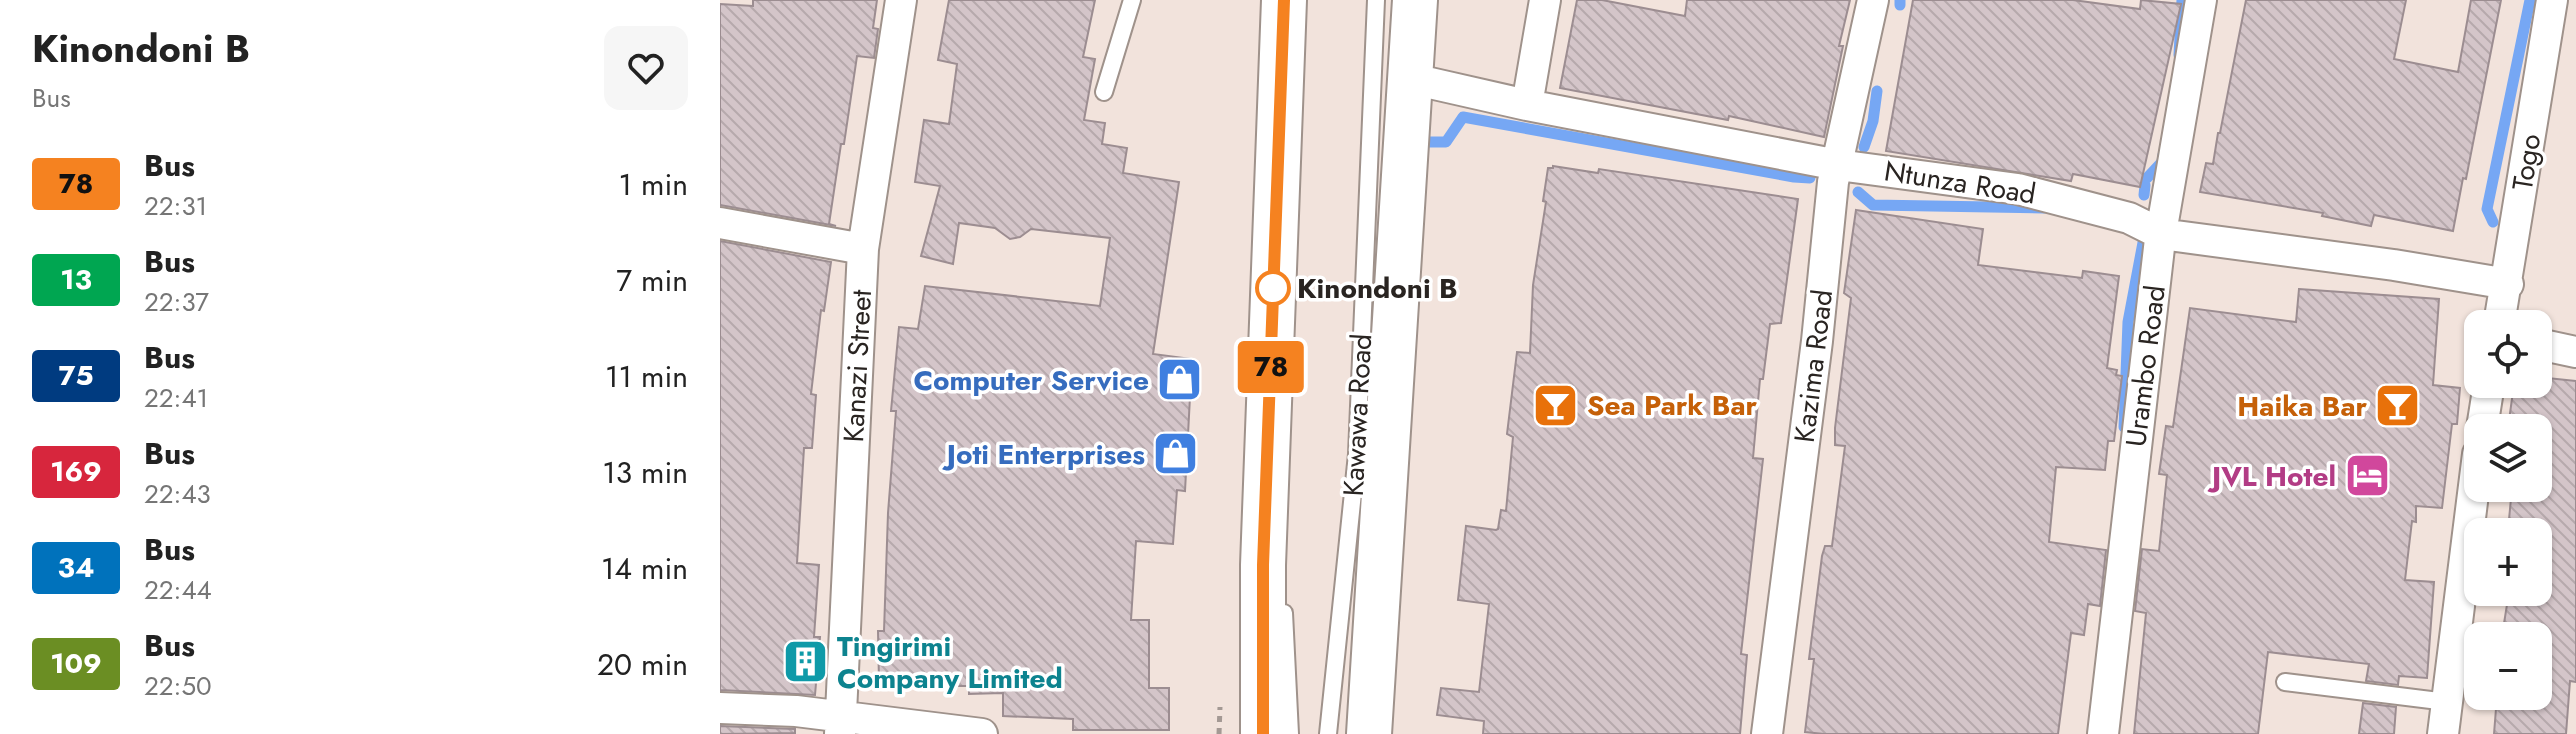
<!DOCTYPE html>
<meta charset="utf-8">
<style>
body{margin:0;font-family:Jost,sans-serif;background:#f6f6f6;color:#222;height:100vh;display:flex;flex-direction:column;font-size:30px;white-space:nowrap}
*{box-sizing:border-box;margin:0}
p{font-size:26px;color:#767676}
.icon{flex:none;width:44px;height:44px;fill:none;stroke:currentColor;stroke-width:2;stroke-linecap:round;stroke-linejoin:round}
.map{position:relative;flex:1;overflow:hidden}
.sheet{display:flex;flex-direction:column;background:#fff;width:720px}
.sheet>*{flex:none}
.badge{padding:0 16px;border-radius:6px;font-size:28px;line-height:52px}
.buttons{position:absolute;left:1744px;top:310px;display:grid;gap:16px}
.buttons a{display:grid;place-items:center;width:88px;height:88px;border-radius:16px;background:#fff;box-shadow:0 2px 6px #0004;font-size:40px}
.map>.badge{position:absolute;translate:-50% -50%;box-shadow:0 0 0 4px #fff}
.round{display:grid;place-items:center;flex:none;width:84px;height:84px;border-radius:16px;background:#f6f6f6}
.overview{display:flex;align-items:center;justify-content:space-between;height:136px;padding:0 32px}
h1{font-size:38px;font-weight:700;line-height:60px}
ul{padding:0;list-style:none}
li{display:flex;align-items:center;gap:24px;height:96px;padding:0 32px}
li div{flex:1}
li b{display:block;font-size:30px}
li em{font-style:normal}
li .badge{min-width:88px;font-weight:700;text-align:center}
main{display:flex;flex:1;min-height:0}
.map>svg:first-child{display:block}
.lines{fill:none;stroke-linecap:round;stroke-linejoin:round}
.stream{stroke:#76a7f4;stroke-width:11}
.building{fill:url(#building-back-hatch);stroke:#9c8d91;stroke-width:2}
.service-casing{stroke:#9f928b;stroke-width:20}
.minor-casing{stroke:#9f928b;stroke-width:34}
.primary-casing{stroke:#9f928b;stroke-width:48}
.path{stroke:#a49994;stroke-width:5;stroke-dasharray:6 6;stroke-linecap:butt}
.service{stroke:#fff;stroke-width:16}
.minor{stroke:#fff;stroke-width:30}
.primary{stroke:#fff;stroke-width:44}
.line-casing{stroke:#fff;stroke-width:18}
.line{stroke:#f58220;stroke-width:12}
.stop-dot{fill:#fff;stroke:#f58220;stroke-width:4}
.labels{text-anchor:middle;stroke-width:7;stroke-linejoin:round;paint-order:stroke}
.street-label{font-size:28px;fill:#292421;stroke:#fff}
.stop-label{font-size:28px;font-weight:bold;fill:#292421;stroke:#fff;text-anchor:start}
.shop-label{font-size:28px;font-weight:bold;fill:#366cbe;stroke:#fff;text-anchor:end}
.food-label{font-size:28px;font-weight:bold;fill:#c56008;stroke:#fff;text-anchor:start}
.hotel-label{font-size:28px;font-weight:bold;fill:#b23c85;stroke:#fff;text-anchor:end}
.culture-label{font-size:28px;font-weight:bold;fill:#0d838f;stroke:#fff;text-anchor:start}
</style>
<main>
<section class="sheet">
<div class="overview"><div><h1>Kinondoni B</h1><p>Bus</p></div><a class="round"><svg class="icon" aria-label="heart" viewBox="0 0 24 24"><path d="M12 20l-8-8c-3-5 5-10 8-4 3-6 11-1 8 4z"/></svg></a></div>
<ul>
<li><span class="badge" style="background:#f58220;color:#111">78</span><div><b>Bus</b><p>22:31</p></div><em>1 min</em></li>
<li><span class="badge" style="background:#00a651;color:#fff">13</span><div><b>Bus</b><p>22:37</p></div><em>7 min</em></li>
<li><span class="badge" style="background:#003b80;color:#fff">75</span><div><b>Bus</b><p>22:41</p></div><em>11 min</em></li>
<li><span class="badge" style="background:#d7263d;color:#fff">169</span><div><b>Bus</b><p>22:43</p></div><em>13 min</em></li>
<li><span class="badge" style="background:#0072bc;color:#fff">34</span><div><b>Bus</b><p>22:44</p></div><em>14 min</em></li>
<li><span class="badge" style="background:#6b8e23;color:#fff">109</span><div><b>Bus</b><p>22:50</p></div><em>20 min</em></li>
</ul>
</section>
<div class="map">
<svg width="1856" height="734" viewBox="0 0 1856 734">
<defs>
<pattern id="building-back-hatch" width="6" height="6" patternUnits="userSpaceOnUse" patternTransform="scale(2)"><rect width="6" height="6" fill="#d4c5c9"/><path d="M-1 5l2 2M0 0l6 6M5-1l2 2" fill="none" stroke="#b6a9ac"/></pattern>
</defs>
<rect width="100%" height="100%" fill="#f2e3dc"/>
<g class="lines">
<path class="stream" d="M1180,5v-5
M1459,55l3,-55
M705,142h21l17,-25 331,60 16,1
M1144,147l9,-26 4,-30
M1427,178l15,-16 1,-7
M1138,192l15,13 171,3
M1424,195l1,-10
M1773,222l-6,-13 43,-209
M1404,427l4,-105 17,-90"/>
</g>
<path class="building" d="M33,0h124l-4,28 5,1 -4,29 -17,-2 -13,88h-3l-12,80 7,2 -116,-21v-201l33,2z
M229,0h146l-12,57 12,2 -11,61 21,3 -3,21 25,4 -4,25 56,9 -26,172 39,5 -7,132 -8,-1 -4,54 -37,-3 -5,79h18v68h20v42h-96v-11l-70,-3v-23l-34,1v-8h-22v-3l-68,-1 -1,-51h6l4,-118 8,-102h-5l8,-84 19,2 7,-43 175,20 10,-68 -79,-9 -11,8 -10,2 -15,-11 -36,-5 -6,41 -32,-8 19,-70 -25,-4 9,-62 25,4 8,-60 -19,-4z
M857,0h25l83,16 2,-16h163l-11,46h4l-19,91 -95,-21 -1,4 -168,-32z
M1193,0h160l67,9 1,-9 40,4 -41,183 -67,-13 -2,7 -185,-30z
M1526,0h160l-12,59 64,13 13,-72h30l-35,179 -3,-1 -10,53 -79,-16 -3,11 -49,-10 1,-3 -123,-21 6,-29 7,1 5,-31h2z
M833,166l45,7 1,-4 199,30 -17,124 -11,1 -7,55h-3l-7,79 10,1 -22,195 6,1 -7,79h-257l1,-13 -47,-6 4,-27 38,4 10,-88 -31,-4 8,-74 30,4 2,-1 3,-19 5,1 7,-74 -6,-3 10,-82 13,1 3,-68 13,-83 -3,-1 5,-33h5z
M1136,210l127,19 -5,36 104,13 1,-7 36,5 -12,92 10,2 -1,5 6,1 -8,65h-6l-3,29 -49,-3 -7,75 57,8 -6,56 -12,-2 -4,31 -13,-2 -13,101h-234l-19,-2 9,-73h-5l13,-103 3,-10h7l13,-100 -10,-1v-17l16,-130 -7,-5z
M0,241l111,21 -7,49 -3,-1 -10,84 5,1 -4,53h-8l-7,115 22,2 -5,72h6l-5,58 -95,-5z
M1579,289l140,10 -6,86 27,3 -3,36h-5l-10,84 -26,-2v16l-4,-1 -7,59 29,2 -7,96 -28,-2 -1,9 -32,-4 3,-17 -101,-12 -10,82h-124l12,-121 -11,-2 7,-62 17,2 8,-76 -8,-1 7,-48 7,1 17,-119 106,14z
M1818,377l38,4v301l-6,-1 -4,53h-72l3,-38h41v-60h-36l7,-44h29v-60l-30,-2 4,-42h26v-60h-30l6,-44h24z
M1643,703l33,4 -2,27h-35z
M0,726l75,3v4l-75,1z"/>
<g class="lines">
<defs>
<path id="service" d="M384,92l28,-92
M564,613l6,121
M1565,682l162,20
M608,734l29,-280 19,-454"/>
<path id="minor" d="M691,87l19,-4 97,22 311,60 180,24 111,29 32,16 233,31 114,19
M807,105l18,-105
M0,223l143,26
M1779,324l53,-324
M1818,344l38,8
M1762,428l7,-44
M0,708l76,3 186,23
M120,734l23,-485 38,-249
M1047,734l50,-393 16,-159 40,-182
M1383,734l57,-495 41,-239
M1723,734l35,-280"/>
<path id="primary" d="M543,734v-169l21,-565
M649,734l46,-734"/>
</defs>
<use href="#service" class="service-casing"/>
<use href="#minor" class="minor-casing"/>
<use href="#primary" class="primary-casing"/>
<path class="path" d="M499,734l1,-27"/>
<use href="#service" class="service"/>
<use href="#minor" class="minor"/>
<use href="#primary" class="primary"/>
</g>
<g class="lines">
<defs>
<path id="line" d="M543,734v-169l21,-565"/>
</defs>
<use href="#line" class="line-casing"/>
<use href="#line" class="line"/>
</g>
<defs>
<symbol id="shop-square" viewBox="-11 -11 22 22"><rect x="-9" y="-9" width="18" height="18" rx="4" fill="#3f7fe0" stroke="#fff"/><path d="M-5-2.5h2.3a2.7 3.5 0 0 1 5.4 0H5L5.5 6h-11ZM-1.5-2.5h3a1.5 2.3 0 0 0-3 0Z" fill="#fff"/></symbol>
<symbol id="bar-square" viewBox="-11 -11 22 22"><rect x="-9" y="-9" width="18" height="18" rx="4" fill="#e8710a" stroke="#fff"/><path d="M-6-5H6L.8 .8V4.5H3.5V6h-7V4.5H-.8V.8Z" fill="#fff"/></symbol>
<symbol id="hotel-square" viewBox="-11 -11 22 22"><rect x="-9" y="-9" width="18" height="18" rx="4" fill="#d1479c" stroke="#fff"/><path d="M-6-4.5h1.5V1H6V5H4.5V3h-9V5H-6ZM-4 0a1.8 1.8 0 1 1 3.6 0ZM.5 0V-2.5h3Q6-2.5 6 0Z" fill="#fff"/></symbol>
<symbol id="building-square" viewBox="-11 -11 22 22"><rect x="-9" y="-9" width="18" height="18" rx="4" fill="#0f9aa8" stroke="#fff"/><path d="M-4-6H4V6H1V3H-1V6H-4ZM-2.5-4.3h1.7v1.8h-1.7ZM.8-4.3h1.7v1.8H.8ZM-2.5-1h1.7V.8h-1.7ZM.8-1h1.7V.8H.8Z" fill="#fff"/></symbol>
</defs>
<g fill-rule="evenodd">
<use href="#shop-square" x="434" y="354" width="51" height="51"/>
<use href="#bar-square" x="810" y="380" width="51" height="51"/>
<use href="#bar-square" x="1652" y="380" width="51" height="51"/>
<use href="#shop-square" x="430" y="428" width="51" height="51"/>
<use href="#hotel-square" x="1622" y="450" width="51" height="51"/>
<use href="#building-square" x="60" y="636" width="51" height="51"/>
</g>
<circle class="stop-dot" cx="553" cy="288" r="16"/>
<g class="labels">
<g class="street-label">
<text transform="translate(1806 162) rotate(-81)" y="10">Togo</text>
<text transform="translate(1240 182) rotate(9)" y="10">Ntunza Road</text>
<text transform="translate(137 366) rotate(-87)" y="10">Kanazi Street</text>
<text transform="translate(1093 366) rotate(-83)" y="10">Kazima Road</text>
<text transform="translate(1425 366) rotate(-83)" y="10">Urambo Road</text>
<text transform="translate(637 415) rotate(-87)" y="10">Kawawa Road</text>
</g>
<g class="stop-label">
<text x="577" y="298">Kinondoni B</text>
</g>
<g class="shop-label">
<text x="429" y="390">Computer Service</text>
<text x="425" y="464">Joti Enterprises</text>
</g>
<g class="food-label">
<text x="867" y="415">Sea Park Bar</text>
<text x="1647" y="416" text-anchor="end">Haika Bar</text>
</g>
<g class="hotel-label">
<text x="1616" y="486">JVL Hotel</text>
</g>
<g class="culture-label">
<text x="117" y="656">Tingirimi<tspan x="117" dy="32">Company Limited</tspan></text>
</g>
</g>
</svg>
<div class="buttons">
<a><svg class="icon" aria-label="locate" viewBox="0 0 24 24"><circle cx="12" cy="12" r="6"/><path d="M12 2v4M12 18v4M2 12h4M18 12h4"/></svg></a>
<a><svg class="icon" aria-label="layers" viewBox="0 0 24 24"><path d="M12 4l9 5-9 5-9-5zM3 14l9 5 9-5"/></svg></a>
<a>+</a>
<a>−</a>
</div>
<b class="badge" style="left:551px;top:367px;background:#f58220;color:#111">78</b>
</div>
</main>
